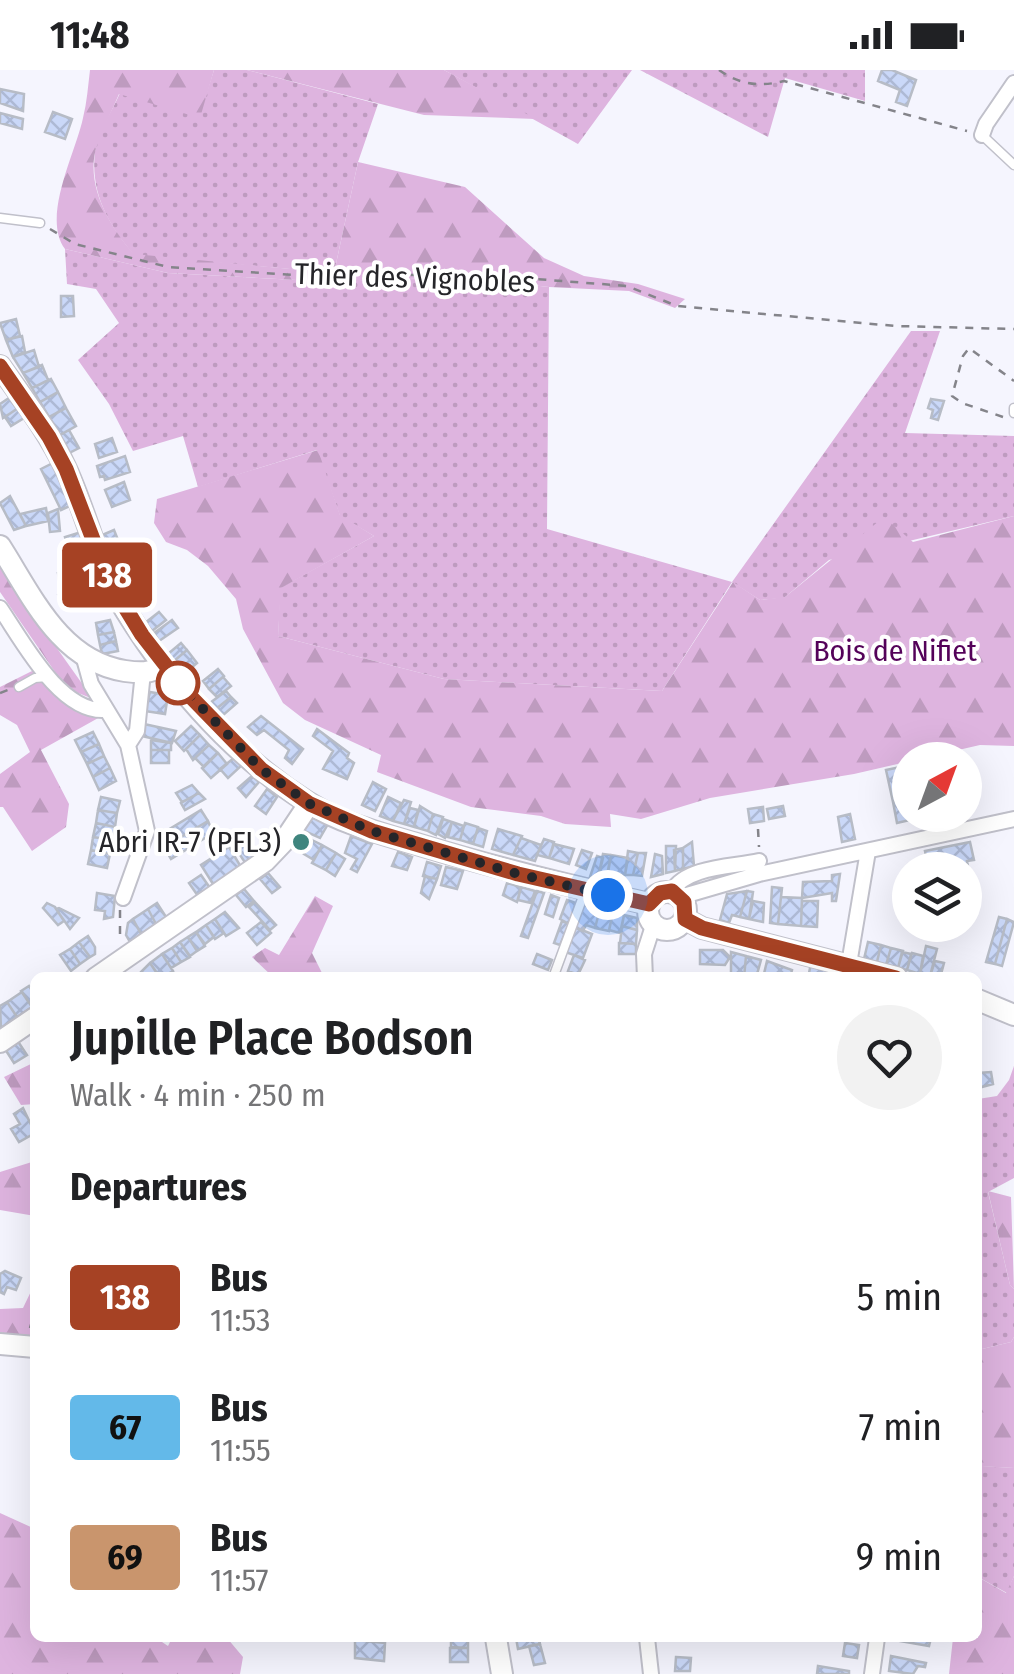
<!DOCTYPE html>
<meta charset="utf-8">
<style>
body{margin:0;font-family:"Fira Sans Condensed",sans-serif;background:#f2f2f2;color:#202124;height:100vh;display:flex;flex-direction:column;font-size:38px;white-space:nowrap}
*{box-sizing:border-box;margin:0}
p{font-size:32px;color:#757577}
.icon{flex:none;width:55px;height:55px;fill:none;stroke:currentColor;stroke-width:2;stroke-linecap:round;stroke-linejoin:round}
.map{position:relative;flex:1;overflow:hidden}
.panel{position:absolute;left:30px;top:902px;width:952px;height:670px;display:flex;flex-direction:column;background:#fff;border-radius:15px;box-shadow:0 10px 40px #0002}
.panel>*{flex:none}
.badge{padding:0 20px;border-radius:8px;font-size:35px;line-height:65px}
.needle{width:65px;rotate:41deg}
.controls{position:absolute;left:892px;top:672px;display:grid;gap:20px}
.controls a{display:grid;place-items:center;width:90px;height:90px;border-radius:50%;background:#fff;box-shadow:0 10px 40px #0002;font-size:50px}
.you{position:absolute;width:50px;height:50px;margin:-25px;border:8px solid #fff;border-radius:50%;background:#1a73e8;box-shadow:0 0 0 15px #1a73e833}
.map>.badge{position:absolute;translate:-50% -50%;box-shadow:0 0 0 5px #fff}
h2{padding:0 40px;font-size:38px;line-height:90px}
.round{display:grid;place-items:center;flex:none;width:105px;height:105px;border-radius:52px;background:#f2f2f2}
.overview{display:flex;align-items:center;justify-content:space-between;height:170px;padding:0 40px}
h1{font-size:48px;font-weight:600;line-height:75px}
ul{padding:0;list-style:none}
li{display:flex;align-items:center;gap:30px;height:130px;padding:0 40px}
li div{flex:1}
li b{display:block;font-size:38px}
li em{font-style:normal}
li .badge{min-width:110px;font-weight:700;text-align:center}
.status{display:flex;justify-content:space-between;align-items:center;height:70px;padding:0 50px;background:#fff;direction:ltr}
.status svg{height:28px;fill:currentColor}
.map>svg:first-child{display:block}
.grass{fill:url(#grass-dots)}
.forest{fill:url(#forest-firs)}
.building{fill:url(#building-cross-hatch);stroke:#b7bcc6;stroke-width:2.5}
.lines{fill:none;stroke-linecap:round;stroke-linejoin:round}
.lane-casing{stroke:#c0c0ca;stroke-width:11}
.street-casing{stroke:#c0c0ca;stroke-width:18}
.secondary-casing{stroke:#c0c0ca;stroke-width:24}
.path{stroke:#84848a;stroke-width:2.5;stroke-dasharray:8 8;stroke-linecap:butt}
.lane{stroke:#fff;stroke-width:8}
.street{stroke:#fff;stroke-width:14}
.secondary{stroke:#fff;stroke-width:20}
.line-casing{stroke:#fff;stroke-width:22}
.line{stroke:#a64224;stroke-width:15}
.walk{stroke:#252529;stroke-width:10;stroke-dasharray:0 18}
.stop-dot{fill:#fff;stroke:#a64224;stroke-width:5}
.poi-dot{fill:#3f857e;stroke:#fff;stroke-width:4}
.labels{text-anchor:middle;stroke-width:8;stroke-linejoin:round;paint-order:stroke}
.street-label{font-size:30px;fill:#252529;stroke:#fff}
.park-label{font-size:30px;fill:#540259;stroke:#fff}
.poi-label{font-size:30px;fill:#252529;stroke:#fff;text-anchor:end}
</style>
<div class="status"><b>11:48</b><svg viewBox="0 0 49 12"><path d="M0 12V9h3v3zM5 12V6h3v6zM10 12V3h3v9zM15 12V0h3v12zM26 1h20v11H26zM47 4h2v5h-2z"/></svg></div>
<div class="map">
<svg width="1014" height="1604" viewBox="0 0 1014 1604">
<defs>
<pattern id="grass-dots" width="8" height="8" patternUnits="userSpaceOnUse" patternTransform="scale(2.5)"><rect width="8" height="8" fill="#deb4df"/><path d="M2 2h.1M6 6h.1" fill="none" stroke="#be9bbf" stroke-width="1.8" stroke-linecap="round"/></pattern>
<pattern id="forest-firs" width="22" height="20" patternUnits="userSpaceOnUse" patternTransform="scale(2.5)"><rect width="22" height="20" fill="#deb4df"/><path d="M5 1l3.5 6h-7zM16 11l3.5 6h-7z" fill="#be9bbf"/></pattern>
<pattern id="building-cross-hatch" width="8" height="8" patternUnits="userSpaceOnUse" patternTransform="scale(2.5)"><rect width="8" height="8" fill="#cad8f8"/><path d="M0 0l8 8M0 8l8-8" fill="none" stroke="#adb9d5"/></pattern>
</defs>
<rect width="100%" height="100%" fill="#f5f5fe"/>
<path class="grass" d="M214,0h33l131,34 -20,58 -24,111 -200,-18c-25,-29 -44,-62 -39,-103 3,-19 17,-41 25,-59l79,24z
M444,0h188l-54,74z
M640,0h225v31l-80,-23 -17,59z
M65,179l103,24 166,9 123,-5 92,10 -2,242 185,53 179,-251h29l-35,102 109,3v80l-185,44 -45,38 -24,2 -28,-18 -70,109 -218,-12 -166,-43 2,-48 94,-52 -34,-20 -23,-66 -119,37 -15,-51 -50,15 -24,-47 -31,-44 41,-37 -23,-34 -29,-5z
M1014,996v112l-26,14 22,93 4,4v48l-3,5 -33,8v-251l19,-3 12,-16z
M982,1396l32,2v108l-7,17 -29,-16v-89z"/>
<path class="forest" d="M90,0h124l-14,48 -81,-24c-7,17 -16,34 -22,51 -13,39 13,82 37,109l200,19 24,-111 107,25 79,71 40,18 54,8 47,15 -10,9 -46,-17 -80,-4 -92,-10 -123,5 -166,-9 -103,-24c-24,-32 11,-97 18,-131 4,-16 5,-32 7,-48z
M247,0h197l92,49 -112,-4z
M318,380l22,65 34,21 -93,52 -3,48 166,43 218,12 71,-109 27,18 25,-3 99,-80 29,25 101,-26v230l-34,-1 -126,29 -144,24 -69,21 -31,-5 1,13 -46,-3 -24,-8 -70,-9 -94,-35 4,-17 -76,-35 -22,-17 -40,-74 -7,-30 -28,-33 -21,-16 -21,-8 -12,-19 3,-24z
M0,498l93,131 -27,-11 -66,-96z
M34,600c17,17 41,46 66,47l-59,33 28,54 -3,23 -34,24 -29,-44h-3v-33l30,-22 -13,-27 -17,-10v-28z
M315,826l18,10 -21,47 12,24h-51l-21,-20 13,-9 14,7z
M35,992v42l-14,1 -17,-28z
M35,1091v55l-35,-6v-38z
M988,1121l23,6 3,92 -4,-4z
M35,1213v57l-35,-6v-25l23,-1z
M1014,1267v131l-36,-2v-116l33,-8z
M0,1443l33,15 2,-3v113h121l12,8 4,-8h55l16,19 -3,17h-240z
M1014,1506v98h-65l4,-36h25v-61l28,16z"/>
<path class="building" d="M882,0h10l24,10 -9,26 -11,-4 4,-12 -22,-9z
M0,19l24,5 -1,17 -23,-8z
M53,42l19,7 -7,20 -20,-7z
M0,43l23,6 -1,10 -22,-6z
M61,226h12l1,20 -13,1z
M16,249l4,17 -14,4 -6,-17z
M22,266l3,16 -12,5 -7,-17z
M34,280l5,17 -16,6 -10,-16z
M42,295l6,15 -16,8 -9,-15z
M51,309l7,13 -18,10 -8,-14z
M58,322l8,16 -17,9 -9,-15z
M9,328l8,11 -14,9 -3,-14z
M931,329l13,2 -6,19 -7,-2 2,-8 -5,-2z
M18,338l6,10 -13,8 -6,-9z
M66,338l10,18 -16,9 -11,-18z
M69,360l10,18 -10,5 -9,-18z
M112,368l5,14 -18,6 -4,-14z
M125,386l5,16 -25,8 -1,-4 -4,1 -3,-11z
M55,392l17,43 -11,5 -20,-41z
M124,412l6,18 -18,7 -7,-17z
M10,426l16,30 -12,4 -14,-27z
M46,438l2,13 -22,5 -6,-12z
M58,439l2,22 -10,1 -2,-19z
M114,460l6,15 -14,7 -6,-16z
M81,462l7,23 -15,5 -8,-23z
M88,485l4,12 -15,5 -4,-12z
M127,492l7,12 -14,8 -7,-13z
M72,501l5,12 -17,3 -2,-13z
M76,521l2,11 -10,2 -9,-9z
M159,542l7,8 -14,11 -7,-8z
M110,550l4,12 -16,3 -2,-12z
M172,550l6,8 -19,13 -5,-8z
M114,562l2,9 -16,4 -2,-10z
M116,571l2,10 -16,3 -2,-9z
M181,573l6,7 -13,11 -6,-7z
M187,580l10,13 -12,10 -11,-12z
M218,599l6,7 -15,13 -6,-8z
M223,607l8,9 -14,11 -8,-8z
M226,621l5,6 -15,12 -6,-6z
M150,622l18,3 -3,19 -20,-3z
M231,627l6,6 -15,13 -6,-7z
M261,646l42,33 -11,15 -7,-6 4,-8 -25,-20 -7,5 -9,-8z
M144,654l32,7 -4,12 -30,-7z
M191,656l9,9 -16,16 -9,-10z
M317,659l32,24 -2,5 7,5 -7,16 -24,-10 10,-18 -20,-15z
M93,662l6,12 -18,8 -6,-12z
M200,665l9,10 -16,15 -7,-11z
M151,670l20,3v7h-20z
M99,674l5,12 -17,8 -6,-12z
M209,675l9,8 -14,14 -9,-9z
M151,680h18v13h-18z
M218,683l9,11 -16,14 -9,-10z
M104,686l6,12 -17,9 -6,-13z
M234,688l7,8 -13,12 -8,-9z
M910,695v33l-17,4 -7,-32z
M110,698l6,13 -17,9 -6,-13z
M252,706l7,6 -13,15 -8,-9z
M373,712l13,7 -11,22 -13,-6z
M192,715l7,8 -17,9 -6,-9z
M267,719l10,8 -11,17 -11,-8z
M199,723l6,6 -20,11 -4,-7z
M101,727l19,4 -3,12 -19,-3z
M388,727l13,6 -8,18 -13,-5z
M910,728v17l17,1 -30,7 -4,-21z
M404,730l7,2 -7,22 -11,-3z
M420,736l13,8 -5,17 -14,-4z
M783,736l2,10 -16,3 -2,-10z
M763,737l1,14 -14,2 -2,-14z
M410,738l8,2 -4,17 -10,-3z
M98,740l19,3 -2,14 -19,-4z
M201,740l7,11 -44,26 -6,-11z
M433,744l10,3 -7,18 -8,-4z
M850,744l5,25 -13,3 -4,-25z
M314,746l14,8 -8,14 -18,-8 7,-12z
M443,749l9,3 -7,16 -7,-4z
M208,751l5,12 -42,26 -7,-12z
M452,752l12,4 -4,14 -12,-3z
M96,753l19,4 -3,13 -19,-3z
M465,753l13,4 -5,17 -13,-4z
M478,758l9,3 -4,16 -10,-3z
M498,759l24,7 -9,19 -21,-6z
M351,766l21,8 -15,28 -6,-3 6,-10 -12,-6z
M93,767l19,3 -2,14 -19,-4z
M521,768l20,7 -6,16 -22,-6z
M544,769l10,3 -5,16 -12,-3z
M312,770l10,5 -8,15 -10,-6z
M692,772l2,24 -11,3v-21z
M970,772l4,18 -7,1 2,11 -40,-3 -4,-18z
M244,774l11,13 -9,7 -10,-15z
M554,774l20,5 -5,15 -20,-6z
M322,775l14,8 -10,17 -14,-7z
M666,776h10l-1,25 -9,2z
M229,777l12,20 -28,17 -12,-19z
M683,778v21l-8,2 -1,-21z
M91,780l19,4 -3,14 -19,-4z
M582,780l10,3 -6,16 -10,-4z
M628,781l10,2 -5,22h-8z
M398,782l14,5 -5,13 -15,-4z
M336,783l9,6 -10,17 -9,-6z
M638,783h8l-4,23 -9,-1z
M603,784l8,1 -5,25 -8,-2z
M655,784l7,2 1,18 -12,3z
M611,785l17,3 -3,17 -17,-2z
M597,786l6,2 -5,20 -8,-1z
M427,792l14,4 -4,13 -14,-3z
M446,797l17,4 -6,18 -16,-4z
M268,803l12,14 -8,6 -12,-14z
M840,804l-4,27h-4v-8l-30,5 1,-16 29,-1v-6z
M201,805l9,13 -12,8 -9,-13z
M425,806l12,3 -8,20 -8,-6z
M507,813l14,4 -4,15 -14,-7z
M521,817l14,4 -4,12 -13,-3z
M772,817l10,1 -4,36 -8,-1z
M244,819l10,12 -8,6 -10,-12z
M537,821l7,2 -16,45 -7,-2z
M747,821l6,1 -4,27 -9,-2z
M747,821l-7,26 -8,-2 -3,8 -9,-3 7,-26z
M97,823l18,3 -2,21 -9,2 1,-8 -10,-1z
M551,825l8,3 -6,19 -8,-3z
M781,827l21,1 -1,28 -23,-2z
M567,830l9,3 -7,21 -9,-5z
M753,831l11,2 -1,19 -14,-3z
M802,831h16l-1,26 -16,-1z
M255,832l21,23 -6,5 -21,-23z
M47,833l8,4 9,14 -6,4 -15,-17z
M157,833l9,14 -10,7 -8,-15z
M582,835l18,4 -5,19 -9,-3 -3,6 -9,-4z
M59,838l20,10 -9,11 -14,-20z
M148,839l8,15 -15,10 -8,-15z
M600,839l13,3 -4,19 -14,-3z
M225,842l14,16 -13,8 -11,-17z
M613,842l11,3 -4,18 -11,-3z
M624,845l13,3v12l-15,-4z
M999,847l8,2 -12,45 -9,-2z
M133,849l8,15 -11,8 -4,-7 2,-12z
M215,849l9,14 -9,6 -9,-14z
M1007,849l7,3 -12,44 -7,-2z
M562,851l7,3 -9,21 -6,-2z
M261,852l10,11 -14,12 -10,-12z
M206,855l8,12 -9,7 -9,-12z
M622,856l15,4 -1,14 -16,-1z
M574,857l18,7 -9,24 -18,-6z
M196,862l9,14 -8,5 -9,-14z
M88,866l7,11v7l-5,3 -11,-15z
M188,867l9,14 -7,5 -10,-14z
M79,872l11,15 -10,7 -10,-15z
M180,872l10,15 -9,5 -9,-14z
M868,872l13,3 -4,17 -13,-3z
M619,873l17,1v10h-17z
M881,875l10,3 -5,17 -9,-3z
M926,876l11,3 -7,27 -10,-2z
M172,878l9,14 -10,6 -9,-14z
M891,878l12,3 -5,17 -12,-3z
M70,879l10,15 -9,7 -11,-16z
M700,880h23l7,7 -5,8 -25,-1z
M731,882l15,4 -2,22 -13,-3z
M902,882l9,2 -4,16 -9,-2z
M912,883l11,3 -3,18 -13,-4z
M162,884l11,17 -13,7 -10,-15z
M537,884l15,6 -4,10 -15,-6z
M574,885l11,5 -7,15 -10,-4z
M746,886l15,4 -5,18h-12z
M767,891l25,9 -2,8h-27z
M935,891l9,2 -4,15 -10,-2z
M150,893l9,13 -3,2h-12l-3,-6z
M811,893l29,8 -2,7h-30z
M29,916l6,9 -3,12 -11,-16z
M22,922l10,15 -15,10 -10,-15z
M7,932l10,15 -16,11 -1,-22z
M17,970l10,15 -13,8 -9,-14z
M991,1002l2,12 -15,4v-15z
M23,1038l12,25 -16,9 -8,-13 9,-5 -6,-10z
M5,1201l16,7 -5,12 -9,-3 -3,7 -4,-2v-18z
M451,1568h17v10l-17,-1z
M516,1568h22l2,6 -22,5z
M894,1568h37l-2,8 -35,-6z
M355,1570l30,3 -1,18 -29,-3z
M845,1573l14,2 -2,13 -14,-2z
M540,1574l5,19 -11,2 -5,-19z
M450,1578h18v14h-18z
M891,1586l35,7 -1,4 -7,-1 -5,8 -24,-3z
M676,1587l15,1 -1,13h-15z
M818,1596l31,5v3h-32z"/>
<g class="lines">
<defs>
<path id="lane" d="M982,65l32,30
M0,148l40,5
M1014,338v5
M19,617l16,-9 12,-1
M553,908l32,-87"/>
<path id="street" d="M982,65l4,-11 28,-41
M0,538c22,32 60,105 105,102
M83,585l8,29 37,61 19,86 -24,67
M128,675l9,-14 6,-59
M672,821c15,-25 61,-24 87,-30
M680,827l79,-23 255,-55
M849,894l19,-113
M645,908l-1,-24 9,-28
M647,1568l4,36
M872,1604l5,-36"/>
<path id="secondary" d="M0,296c23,33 49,66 66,103 19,41 29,87 51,127 46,79 112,157 190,206 33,21 75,32 113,43 76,23 152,41 229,59
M0,476c32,50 60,115 125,125 14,2 26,3 38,-6
M648 841a19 19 0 1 1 38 0a19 19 0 1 1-38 0Z
M685,849l17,9 195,50
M96,908l169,-117 20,-21 24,-36
M978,930l36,15
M0,972l35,-24
M0,1274l35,3
M496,1568l6,36"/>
</defs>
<use href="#lane" class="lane-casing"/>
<use href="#street" class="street-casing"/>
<use href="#secondary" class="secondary-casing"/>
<path class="path" d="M719,0c21,15 41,17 65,11l183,50
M50,159l25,15 93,23 173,11 116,-5 170,13 50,20 218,20 119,3
M1003,347l-41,-14 -10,-7 11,-40 6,-8 45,33
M0,623l8,-3
M758,759l1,18
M120,840v32
M30,1258l5,-17"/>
<use href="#lane" class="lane"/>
<use href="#street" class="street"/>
<use href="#secondary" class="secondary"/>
</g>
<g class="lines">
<defs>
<path id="line" d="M0,296l49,71 17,32 43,112 33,54 46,59 73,75 49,35 62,27 146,43 131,30 11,-11 12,-2 12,11 1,17 17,9 194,50"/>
</defs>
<use href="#line" class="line-casing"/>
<use href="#line" class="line"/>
<path class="walk" d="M178,613l83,86 49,35 62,27 146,43 90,21"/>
</g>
<circle class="stop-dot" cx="178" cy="613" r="20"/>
<circle class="poi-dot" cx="301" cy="772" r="10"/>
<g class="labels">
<g class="street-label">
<text transform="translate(415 208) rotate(2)" y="10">Thier des Vignobles</text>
</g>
<g class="park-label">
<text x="895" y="591">Bois de Nifiet</text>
</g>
<g class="poi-label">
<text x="281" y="782">Abri IR-7 (PFL3)</text>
</g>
</g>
</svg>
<div class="controls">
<a><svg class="needle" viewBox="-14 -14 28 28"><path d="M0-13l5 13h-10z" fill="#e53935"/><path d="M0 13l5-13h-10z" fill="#757577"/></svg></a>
<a><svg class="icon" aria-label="layers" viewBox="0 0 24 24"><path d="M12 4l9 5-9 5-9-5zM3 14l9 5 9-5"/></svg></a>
</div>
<div class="you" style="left:608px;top:825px"></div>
<b class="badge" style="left:107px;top:505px;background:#a64224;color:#fff">138</b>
<section class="panel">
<div class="overview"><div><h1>Jupille Place Bodson</h1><p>Walk · 4 min · 250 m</p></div><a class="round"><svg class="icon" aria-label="heart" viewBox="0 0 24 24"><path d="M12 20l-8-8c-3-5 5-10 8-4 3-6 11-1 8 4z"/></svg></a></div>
<h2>Departures</h2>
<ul>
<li><span class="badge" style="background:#a64224;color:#fff">138</span><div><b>Bus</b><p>11:53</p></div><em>5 min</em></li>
<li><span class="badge" style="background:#63b9e9;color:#111">67</span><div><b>Bus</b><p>11:55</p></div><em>7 min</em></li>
<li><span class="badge" style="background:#c9956d;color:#111">69</span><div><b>Bus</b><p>11:57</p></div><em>9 min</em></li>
</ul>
</section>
</div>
